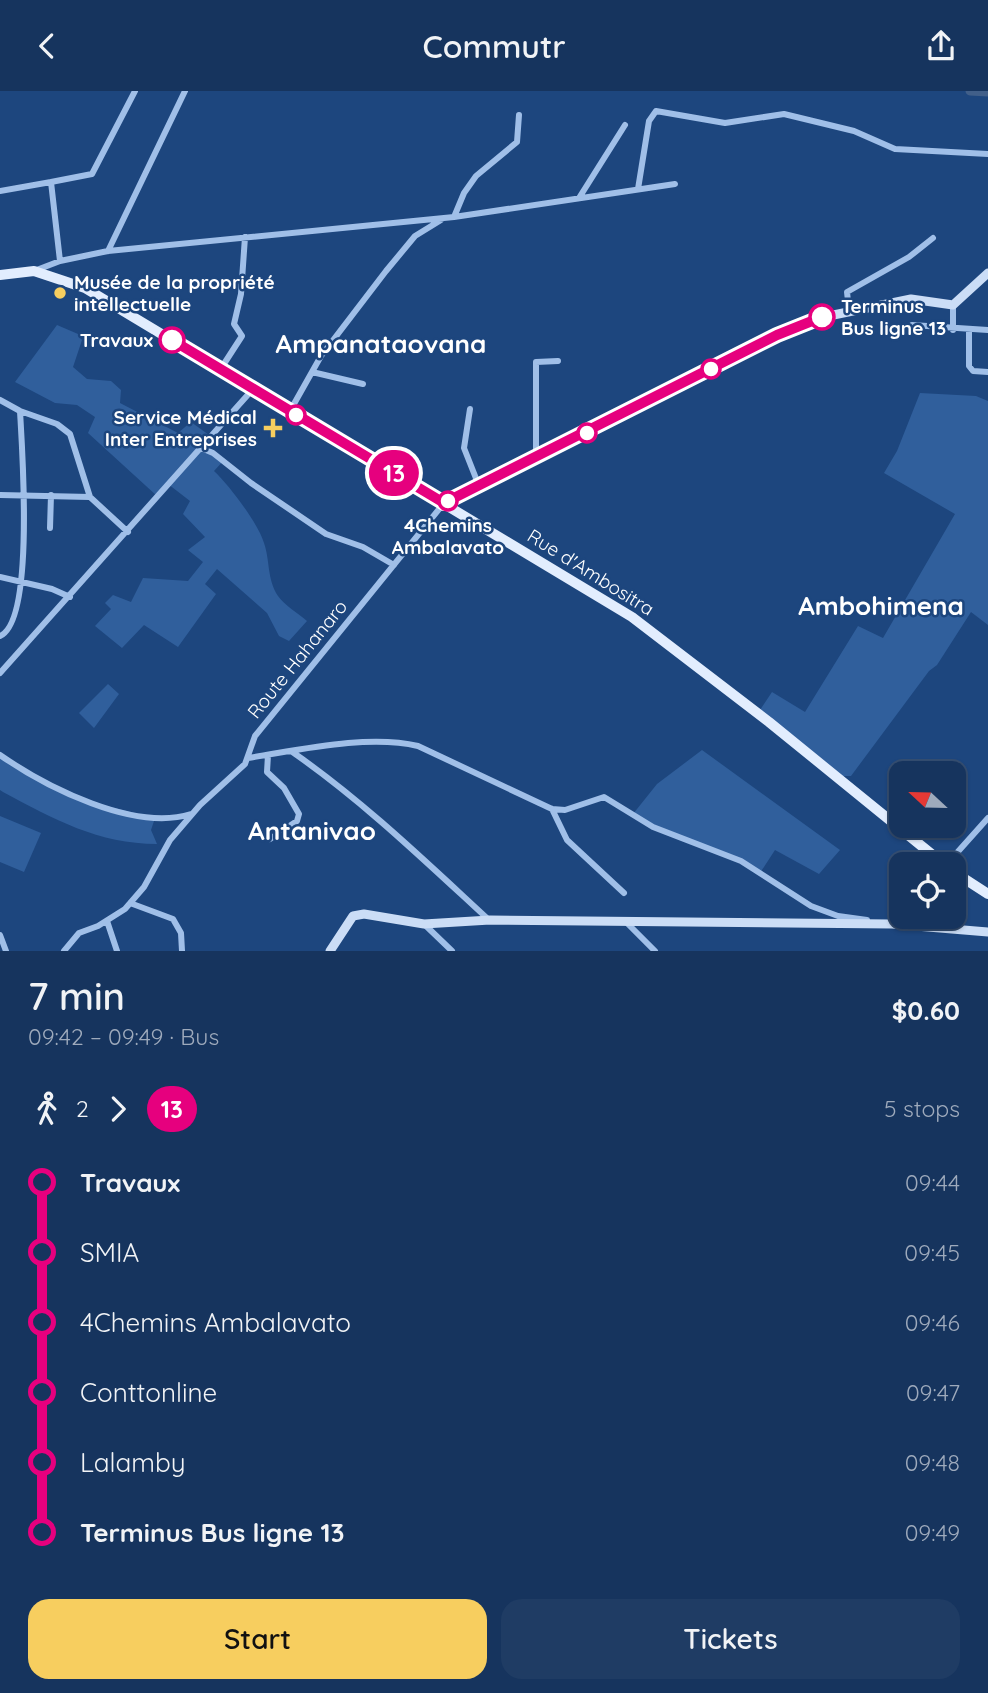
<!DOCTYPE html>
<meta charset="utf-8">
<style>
body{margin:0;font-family:Quicksand,sans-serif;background:#1f3c64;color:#f1f3f6;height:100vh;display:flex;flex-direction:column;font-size:26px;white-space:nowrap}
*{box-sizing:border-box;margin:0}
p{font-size:23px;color:#9eaabc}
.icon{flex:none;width:38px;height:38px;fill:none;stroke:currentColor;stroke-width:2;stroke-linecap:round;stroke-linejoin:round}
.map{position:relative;height:860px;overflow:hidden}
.side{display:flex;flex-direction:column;background:#16345e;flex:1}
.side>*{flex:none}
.badge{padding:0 14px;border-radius:23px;font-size:24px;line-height:46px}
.needle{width:46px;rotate:292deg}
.tools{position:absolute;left:889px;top:670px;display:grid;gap:14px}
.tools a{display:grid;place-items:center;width:77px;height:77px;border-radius:14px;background:#16345e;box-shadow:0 2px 5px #0004,0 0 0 2px #354f73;font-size:35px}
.map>.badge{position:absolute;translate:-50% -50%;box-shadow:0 0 0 4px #fff}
.legs{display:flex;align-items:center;gap:10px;height:77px;padding:0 28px;font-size:23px}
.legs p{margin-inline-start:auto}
.overview{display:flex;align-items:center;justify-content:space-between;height:119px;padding:0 28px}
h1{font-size:38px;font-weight:600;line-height:52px}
.cta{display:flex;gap:14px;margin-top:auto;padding:14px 28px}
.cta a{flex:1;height:80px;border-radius:21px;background:#f7ce5f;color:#111;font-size:28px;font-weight:600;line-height:80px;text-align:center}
.cta a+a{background:#1f3c64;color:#f1f3f6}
ul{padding:0 28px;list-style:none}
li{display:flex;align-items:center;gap:24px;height:70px;font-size:26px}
li i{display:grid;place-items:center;width:10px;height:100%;margin:0 9px;background:currentColor}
li i::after{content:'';width:18px;height:18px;margin:-9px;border:5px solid;border-radius:50%;background:#16345e}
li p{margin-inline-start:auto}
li:first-child i{background:linear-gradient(#0000 50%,currentColor 0)}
li:last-child i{background:linear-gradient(currentColor 50%,#0000 0)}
header{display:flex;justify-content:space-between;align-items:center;height:91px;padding:0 28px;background:#16345e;font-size:32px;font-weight:600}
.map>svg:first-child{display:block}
.green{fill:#305f9c}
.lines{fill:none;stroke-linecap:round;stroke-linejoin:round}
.river{stroke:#415f89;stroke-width:9}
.street{stroke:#a0bfe8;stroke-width:6}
.secondary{stroke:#cbddf6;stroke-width:9}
.primary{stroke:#e2edfe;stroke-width:10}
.line-1-casing{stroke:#fff;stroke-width:16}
.line-1{stroke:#e6007e;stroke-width:10}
.poi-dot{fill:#f7ce5f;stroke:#1d467e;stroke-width:2.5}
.stop-1-dot{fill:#fff;stroke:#e6007e;stroke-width:3.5}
.labels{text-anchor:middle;stroke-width:5;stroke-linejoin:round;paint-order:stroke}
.poi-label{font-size:19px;font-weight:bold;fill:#fff;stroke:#1d467e;text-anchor:start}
.stop-label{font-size:19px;font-weight:bold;fill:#fff;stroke:#1d467e;text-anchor:start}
.street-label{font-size:19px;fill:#fff;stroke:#1d467e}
.district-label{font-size:26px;font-weight:bold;fill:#fff;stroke:#1d467e}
</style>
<header><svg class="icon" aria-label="back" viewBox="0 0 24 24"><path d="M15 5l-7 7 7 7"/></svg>Commutr<svg class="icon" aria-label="share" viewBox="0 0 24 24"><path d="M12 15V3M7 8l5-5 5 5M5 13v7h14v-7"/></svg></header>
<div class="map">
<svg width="988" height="860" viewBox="0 0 988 860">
<rect width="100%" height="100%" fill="#1d467e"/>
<path class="green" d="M57,234l21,9 4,6 -9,27 14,12 24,2 10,9 -1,13 58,30 13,-11 18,13 -10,12 25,13 -10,11c15,14 44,52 50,72 6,17 3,37 14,53 6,9 20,17 29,25l-18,20 -10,-5 -12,-23 -50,-44 -12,15 11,10 -38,53 -34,-22 -22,23 -27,-22 16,-17 -6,-6 8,-8 18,7 12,-24 45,3 15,-19 -15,-12 17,-13 -22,-23 7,-13 -22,-17 -11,12 -69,-63 7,-16 -18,-12 -22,-2 -40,-21z
M920,302l56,3 12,5v224l-17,-13 -34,53 -8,6 -78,105h-9l-82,-66 12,-18 33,20 53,-86 25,12 72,-124 -71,-41 13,-22z
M108,593l11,10 -25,34 -15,-15z
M702,659l138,100 -21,24 -44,-24 -15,23 -19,-12 -70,-25 -38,-22 24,-30z
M0,664l70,42 85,21 -4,12 6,14c-58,0 -104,-25 -154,-52l-3,-2z
M0,725l41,17 -17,39 -24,-10z"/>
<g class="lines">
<path class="river" d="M970,0l18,1"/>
<path class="street" d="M51,91l41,-8 43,-83
M638,98l11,-68 7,-10 69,12 59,-9 70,17 41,18 93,5
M0,100l51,-9 9,79
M579,107l46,-73
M454,126l10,-24 12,-17 41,-34 2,-27
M108,160l77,-160
M34,180l26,-10 48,-10 346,-34 221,-33
M953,214v25
M849,219l-2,-18 62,-35 24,-19
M912,234l76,5
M969,239v36l4,5 15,1
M220,279l22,-34 -8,-12 7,-30 4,-57
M312,281l51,12
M0,309l20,11 37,13 13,10 20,63 38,35
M470,318l-6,39 15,38
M290,320l31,-55 65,-85 29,-35 26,-16
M199,356l14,6 38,30 75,51 37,13 31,18
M536,366v-95l22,-1
M0,404l90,2
M50,437l1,-33
M0,486l52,12 18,8
M0,545c35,-15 22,-188 20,-225
M0,582l253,-284
M291,660c72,50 134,110 198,169
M0,664c46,32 134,77 191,59
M268,664l-1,17 17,16 15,26 -2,7 -27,18
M248,667c51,-8 120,-24 170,-12l134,63 13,1 39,-13 49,30 88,34 70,45 27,10 29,4
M552,718l15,31 57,53
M946,774l42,-47
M130,812l43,16 8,14 1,18
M107,830l10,30
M627,832l28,28
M424,833l28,27
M0,844l6,16
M64,860l15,-18 19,-7 27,-17 19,-22 26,-47 30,-35 45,-41 10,-28 189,-233"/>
<path class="secondary" d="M444,412l370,-184 97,-20 42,6 35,-32
M330,860l23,-35 11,-2 60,10 66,-4 402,4 96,8"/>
<path class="primary" d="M0,184l34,-4 51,17 547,329 137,105 176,143
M954,781l34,22"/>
</g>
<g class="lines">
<defs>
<path id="line-1" d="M172,249l272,163 333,-168 45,-18"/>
</defs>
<use href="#line-1" class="line-1-casing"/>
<use href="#line-1" class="line-1"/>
</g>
<g class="poi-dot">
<circle cx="60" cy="202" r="7"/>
<path d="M269.5 326.5h7v7h7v7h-7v7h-7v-7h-7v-7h7z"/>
</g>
<g class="stop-1-dot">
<circle cx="822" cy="226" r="12"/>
<circle cx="172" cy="249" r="12"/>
<circle cx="711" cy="278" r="9"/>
<circle cx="296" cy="324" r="9"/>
<circle cx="587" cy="342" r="9"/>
<circle cx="448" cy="410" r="9"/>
</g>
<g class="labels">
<g class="poi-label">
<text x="74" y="198">Musée de la propriété<tspan x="74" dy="22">intellectuelle</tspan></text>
<text x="257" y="333" text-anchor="end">Service Médical<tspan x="257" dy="22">Inter Entreprises</tspan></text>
</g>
<g class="stop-label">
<text x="841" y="222">Terminus<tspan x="841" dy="22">Bus ligne 13</tspan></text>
<text x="153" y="256" text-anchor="end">Travaux</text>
<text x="448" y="441" text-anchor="middle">4Chemins<tspan x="448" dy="22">Ambalavato</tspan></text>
</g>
<g class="street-label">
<text transform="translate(591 481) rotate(32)" y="7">Rue d'Ambositra</text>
<text transform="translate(297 568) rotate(-51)" y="7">Route Hahanaro</text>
</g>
<g class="district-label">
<text x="381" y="262">Ampanataovana</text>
<text x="881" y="524">Ambohimena</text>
<text x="312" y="749">Antanivao</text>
</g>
</g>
</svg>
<div class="tools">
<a><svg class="needle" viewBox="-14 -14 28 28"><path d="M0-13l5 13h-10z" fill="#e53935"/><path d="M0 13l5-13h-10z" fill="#9eaabc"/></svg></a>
<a><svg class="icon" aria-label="locate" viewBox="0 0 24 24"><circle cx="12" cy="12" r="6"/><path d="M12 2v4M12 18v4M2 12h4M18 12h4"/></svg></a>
</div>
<b class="badge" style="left:394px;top:382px;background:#e6007e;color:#fff">13</b>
</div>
<section class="side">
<div class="overview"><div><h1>7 min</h1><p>09:42 – 09:49 · Bus</p></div><b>$0.60</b></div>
<div class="legs"><svg class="icon" aria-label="walk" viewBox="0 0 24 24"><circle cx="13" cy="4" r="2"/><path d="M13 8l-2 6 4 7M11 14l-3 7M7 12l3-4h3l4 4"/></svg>2<svg class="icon" aria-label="forward" viewBox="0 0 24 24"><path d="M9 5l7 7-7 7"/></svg><b class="badge" style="background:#e6007e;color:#fff">13</b><p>5 stops</p></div>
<ul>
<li><i style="color:#e6007e"></i><b>Travaux</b><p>09:44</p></li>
<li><i style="color:#e6007e"></i><span>SMIA</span><p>09:45</p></li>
<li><i style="color:#e6007e"></i><span>4Chemins Ambalavato</span><p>09:46</p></li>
<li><i style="color:#e6007e"></i><span>Conttonline</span><p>09:47</p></li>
<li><i style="color:#e6007e"></i><span>Lalamby</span><p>09:48</p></li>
<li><i style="color:#e6007e"></i><b>Terminus Bus ligne 13</b><p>09:49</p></li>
</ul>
<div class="cta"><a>Start</a><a>Tickets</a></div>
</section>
